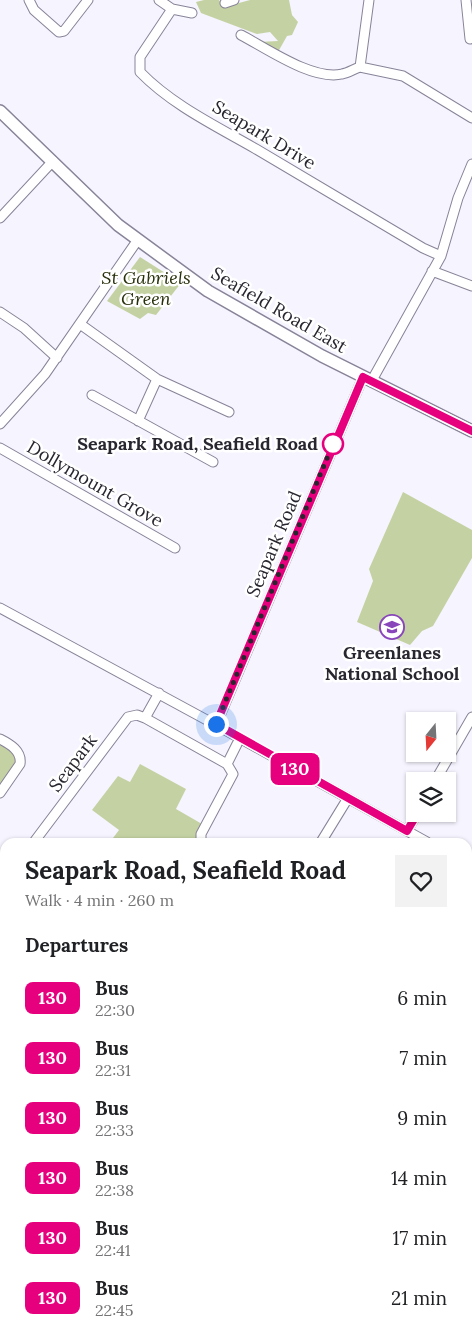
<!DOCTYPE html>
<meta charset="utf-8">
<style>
body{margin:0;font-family:Lora,serif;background:#f2f2f2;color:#202124;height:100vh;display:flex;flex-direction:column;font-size:19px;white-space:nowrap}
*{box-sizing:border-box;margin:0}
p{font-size:16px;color:#757577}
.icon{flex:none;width:28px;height:28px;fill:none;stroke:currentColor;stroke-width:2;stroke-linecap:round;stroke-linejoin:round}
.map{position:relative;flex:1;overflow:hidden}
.sheet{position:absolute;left:0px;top:838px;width:472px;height:501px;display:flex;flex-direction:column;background:#fff;border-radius:15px 15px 0 0;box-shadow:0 1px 4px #0004}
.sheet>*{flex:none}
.badge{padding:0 10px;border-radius:8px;font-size:18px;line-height:32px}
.needle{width:32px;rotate:198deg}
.fabs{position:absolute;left:406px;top:712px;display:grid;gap:10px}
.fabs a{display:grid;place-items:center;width:50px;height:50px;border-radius:0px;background:#fff;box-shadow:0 1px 4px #0004;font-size:25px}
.you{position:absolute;width:25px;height:25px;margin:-12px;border:4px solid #fff;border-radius:50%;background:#1a73e8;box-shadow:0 0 0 8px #1a73e833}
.map>.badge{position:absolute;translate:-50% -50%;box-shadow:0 0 0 2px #fff}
h2{padding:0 25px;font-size:19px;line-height:45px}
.round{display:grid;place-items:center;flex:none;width:52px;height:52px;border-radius:0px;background:#f2f2f2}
.headline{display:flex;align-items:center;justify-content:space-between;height:85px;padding:0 25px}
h1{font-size:24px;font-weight:700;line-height:38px}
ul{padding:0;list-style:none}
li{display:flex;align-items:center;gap:15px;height:60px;padding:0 25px}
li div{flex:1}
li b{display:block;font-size:19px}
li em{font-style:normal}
li .badge{min-width:55px;font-weight:700;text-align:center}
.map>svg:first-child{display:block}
.green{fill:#c4d2a3}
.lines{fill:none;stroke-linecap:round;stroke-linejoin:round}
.minor-casing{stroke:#888398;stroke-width:11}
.tertiary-casing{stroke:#888398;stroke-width:14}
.minor{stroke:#fff;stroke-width:9}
.tertiary{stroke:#fff;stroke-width:11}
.line-casing{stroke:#fff;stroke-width:11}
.line{stroke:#e6007e;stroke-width:8}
.walk{stroke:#28262f;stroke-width:5;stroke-dasharray:0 9}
.stop-dot{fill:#fff;stroke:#e6007e;stroke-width:2.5}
.labels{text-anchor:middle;stroke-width:5;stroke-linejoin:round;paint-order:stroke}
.street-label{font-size:18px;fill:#28262f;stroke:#fff}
.park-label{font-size:18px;font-style:italic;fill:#27300b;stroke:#fff}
.stop-label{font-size:18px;font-weight:bold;fill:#28262f;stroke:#fff;text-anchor:end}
.poi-label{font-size:18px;font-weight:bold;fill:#28262f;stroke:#fff}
</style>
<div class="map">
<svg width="472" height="1338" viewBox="0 0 472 1338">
<rect width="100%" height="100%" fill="#f6f4fe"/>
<path class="green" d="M204,0h15l5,7 26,-7h39l3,15 6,7 -6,13 -5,1 -9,16 -19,-10 19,-1 -8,-9 -13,2 -56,-21 -5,-11z
M140,257l41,26 -25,32 -8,-2 -8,6 -33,-18z
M403,492l69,38v28l-39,68 -11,5 -12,14 -53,-23 16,-41 -4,-12z
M0,742l13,7 5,10 -18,27z
M140,764l46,25 -10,20 26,15 -4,18h-42l-10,-3 -2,3h-34l9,-12 -27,-20 26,-34 12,6z
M0,1039l5,1v294h463v-172l4,2v174h-472z"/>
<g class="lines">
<defs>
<path id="minor" d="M29,0l5,10 25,22 5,-1 24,-31
M159,0l13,9 20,4
M466,0l4,39
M225,3l9,-3
M172,9l-32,48v15c32,33 76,54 116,77 56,33 111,66 167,99l18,8
M241,35c25,13 72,46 101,39 6,-1 12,-5 18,-7
M360,67l43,9 69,42
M360,67l9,-67
M0,218l53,-57
M432,271l40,15
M0,312l24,16 33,30
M80,324l77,55 72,33
M371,382l70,-126 17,-58 14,-34
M92,395l121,67
M138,421l19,-42
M0,424l45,-50 92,-133
M0,448l175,100
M0,608l216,117 211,117
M145,718l14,-25
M216,725l147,-348
M0,739c10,5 22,12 20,25l-20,29
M227,764l10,-20
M435,781l37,-64
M407,831l10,-17
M34,842l94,-125 9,-2 8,3 82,46 6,10 -32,60v8
M321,842l27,-44
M468,865l4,3
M0,924l5,3
M468,1032l4,2
M0,1035l5,1
M468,1118l4,2"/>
<path id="tertiary" d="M0,111l118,114 90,66 114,65 150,75"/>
</defs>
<use href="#minor" class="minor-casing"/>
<use href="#tertiary" class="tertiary-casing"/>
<use href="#minor" class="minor"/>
<use href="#tertiary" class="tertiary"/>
</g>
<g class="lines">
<defs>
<path id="line" d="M417,814l-10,17 -191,-107 147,-347 109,54"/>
</defs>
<use href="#line" class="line-casing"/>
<use href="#line" class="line"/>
<path class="walk" d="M216,724l117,-280"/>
</g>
<defs>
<symbol id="school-ring" viewBox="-11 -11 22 22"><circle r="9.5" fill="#fff" stroke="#8946ba" stroke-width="1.5"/><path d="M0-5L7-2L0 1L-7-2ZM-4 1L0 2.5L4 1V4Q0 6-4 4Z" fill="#8946ba"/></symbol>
</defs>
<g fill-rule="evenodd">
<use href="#school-ring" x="378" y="613" width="28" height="28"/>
</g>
<circle class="stop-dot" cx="333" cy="444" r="10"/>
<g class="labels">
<g class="street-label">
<text transform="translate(264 135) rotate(31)" y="6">Seapark Drive</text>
<text transform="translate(279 310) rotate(30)" y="6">Seafield Road East</text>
<text transform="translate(95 484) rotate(30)" y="6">Dollymount Grove</text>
<text transform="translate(274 544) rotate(-67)" y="6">Seapark Road</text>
<text transform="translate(73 763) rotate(-53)" y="6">Seapark</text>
</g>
<g class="park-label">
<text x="146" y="284">St Gabriels<tspan x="146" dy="21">Green</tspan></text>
</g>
<g class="stop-label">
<text x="318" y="450">Seapark Road, Seafield Road</text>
</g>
<g class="poi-label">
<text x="392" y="659">Greenlanes<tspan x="392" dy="21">National School</tspan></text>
</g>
</g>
</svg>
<div class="fabs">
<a><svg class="needle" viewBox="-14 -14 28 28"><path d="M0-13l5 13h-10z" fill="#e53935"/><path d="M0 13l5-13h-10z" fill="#757577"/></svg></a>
<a><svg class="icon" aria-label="layers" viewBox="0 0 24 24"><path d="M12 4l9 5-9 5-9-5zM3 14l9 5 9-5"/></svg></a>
</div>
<div class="you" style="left:216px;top:724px"></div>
<b class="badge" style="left:295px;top:769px;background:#e6007e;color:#fff">130</b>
<section class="sheet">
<div class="headline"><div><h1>Seapark Road, Seafield Road</h1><p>Walk · 4 min · 260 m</p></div><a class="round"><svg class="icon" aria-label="heart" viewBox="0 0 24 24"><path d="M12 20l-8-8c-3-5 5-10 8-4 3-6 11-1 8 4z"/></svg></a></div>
<h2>Departures</h2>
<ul>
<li><span class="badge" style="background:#e6007e;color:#fff">130</span><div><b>Bus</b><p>22:30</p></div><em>6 min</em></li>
<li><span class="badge" style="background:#e6007e;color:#fff">130</span><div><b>Bus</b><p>22:31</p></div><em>7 min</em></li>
<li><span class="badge" style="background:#e6007e;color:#fff">130</span><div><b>Bus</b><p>22:33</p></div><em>9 min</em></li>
<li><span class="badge" style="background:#e6007e;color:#fff">130</span><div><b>Bus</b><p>22:38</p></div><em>14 min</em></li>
<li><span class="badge" style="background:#e6007e;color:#fff">130</span><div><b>Bus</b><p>22:41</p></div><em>17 min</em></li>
<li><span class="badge" style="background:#e6007e;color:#fff">130</span><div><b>Bus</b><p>22:45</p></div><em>21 min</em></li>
</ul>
</section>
</div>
